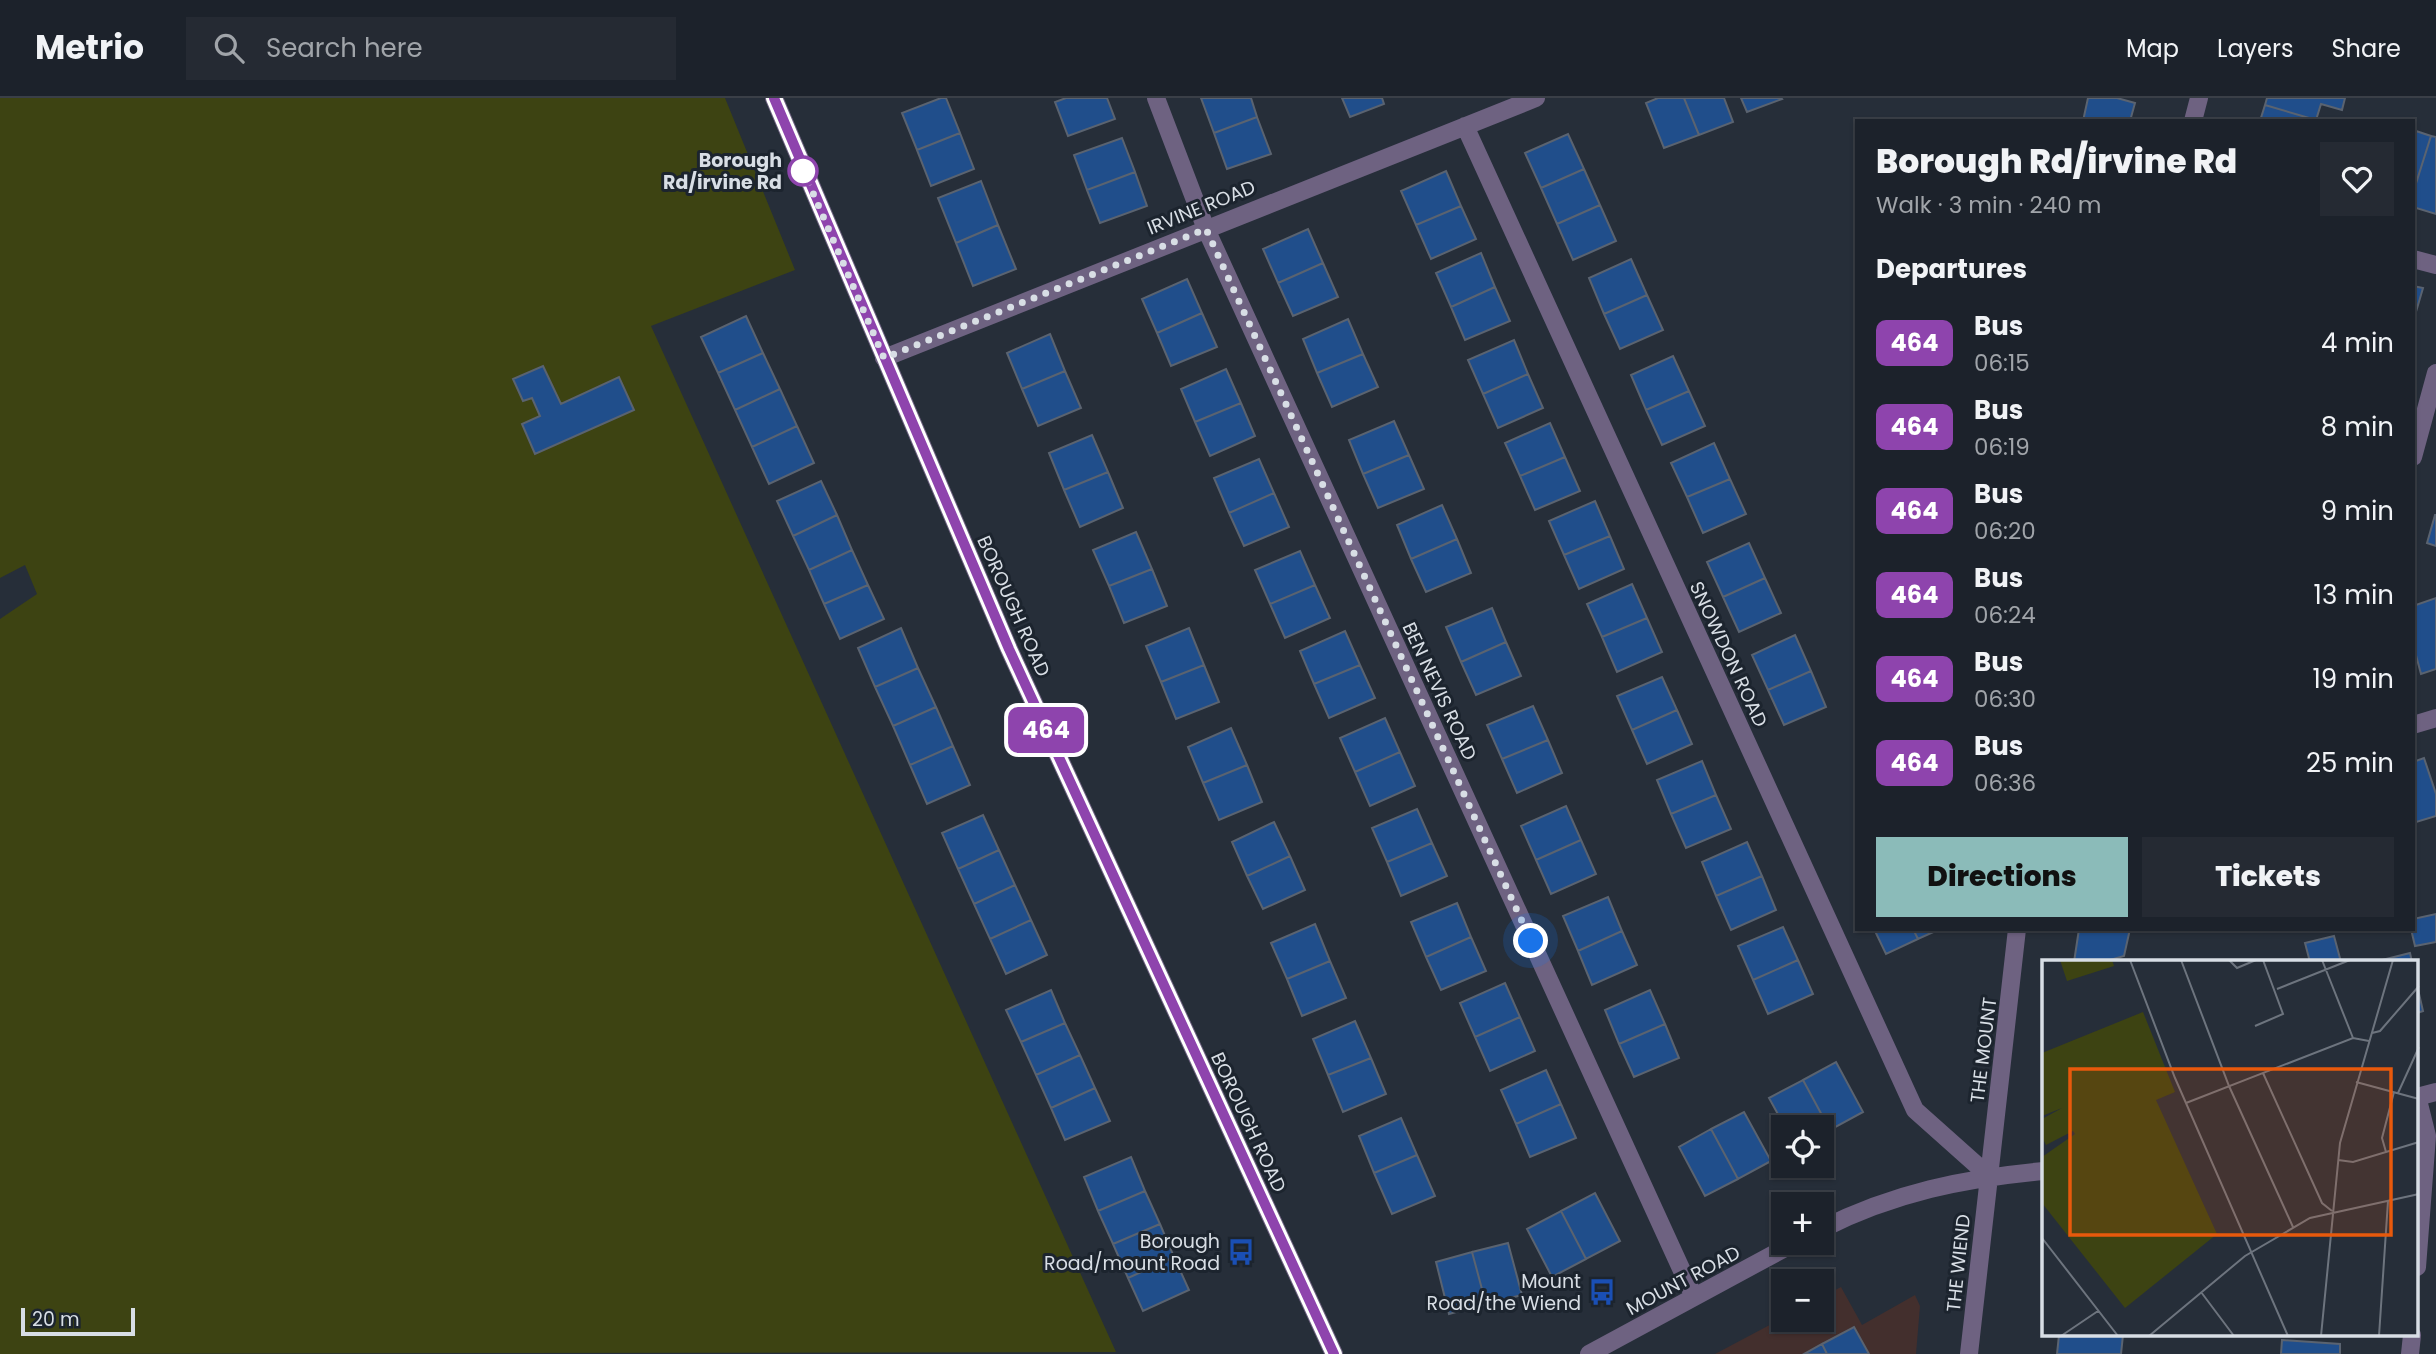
<!DOCTYPE html>
<meta charset="utf-8">
<style>
body{margin:0;font-family:Poppins,sans-serif;background:#252a33;color:#f1f3f6;height:100vh;display:flex;flex-direction:column;font-size:26px;white-space:nowrap}
*{box-sizing:border-box;margin:0}
p{font-size:23px;color:#a0a4a9}
.icon{flex:none;width:38px;height:38px;fill:none;stroke:currentColor;stroke-width:2;stroke-linecap:round;stroke-linejoin:round}
.map{position:relative;flex:1;overflow:hidden}
.details{position:absolute;left:1855px;top:21px;width:560px;height:812px;display:flex;flex-direction:column;background:#1c222b;border-radius:0px;box-shadow:0 2px 5px #0004,0 0 0 2px #3a3f47}
.details>*{flex:none}
.badge{padding:0 14px;border-radius:10px;font-size:24px;line-height:46px}
.buttons{position:absolute;left:1771px;top:1017px;display:grid;gap:14px}
.buttons a{display:grid;place-items:center;width:63px;height:63px;border-radius:0px;background:#1c222b;box-shadow:0 2px 5px #0004,0 0 0 2px #3a3f47;font-size:35px}
.scale{position:absolute;left:21px;bottom:18px;width:114px;box-sizing:border-box;padding-left:7px;border:4px solid #d8dee5;border-top:0;font-size:19px;line-height:24px;white-space:nowrap;color:#d8dee5;-webkit-text-stroke:5px #1c242e;paint-order:stroke}
.you{position:absolute;width:35px;height:35px;margin:-18px;border:5px solid #fff;border-radius:50%;background:#1a73e8;box-shadow:0 0 0 10px #1a73e833}
.map>.badge{position:absolute;translate:-50% -50%;box-shadow:0 0 0 4px #fff}
h2{padding:0 21px;font-size:26px;line-height:63px}
.round{display:grid;place-items:center;flex:none;width:74px;height:74px;border-radius:0px;background:#252a33}
.head{display:flex;align-items:center;justify-content:space-between;height:119px;padding:0 21px}
h1{font-size:33px;font-weight:800;line-height:52px}
.action{display:flex;gap:14px;margin-top:auto;padding:14px 21px}
.action a{flex:1;height:80px;border-radius:0px;background:#8bbbb9;color:#111;font-size:28px;font-weight:800;line-height:80px;text-align:center}
.action a+a{background:#252a33;color:#f1f3f6}
ul{padding:0;list-style:none}
li{display:flex;align-items:center;gap:21px;height:84px;padding:0 21px}
li div{flex:1}
li b{display:block;font-size:26px}
li em{font-style:normal}
li .badge{min-width:77px;font-weight:700;text-align:center}
header{display:flex;align-items:center;gap:42px;box-sizing:border-box;height:98px;padding:0 35px;background:#1c222b;border-bottom:2px solid #3a3f47}
header strong{font-size:33px}
nav{display:flex;gap:38px;margin-inline-start:auto;font-size:24px}
.search{width:490px;height:63px;background:#252a33;display:flex;align-items:center;gap:18px;box-sizing:border-box;padding:0 24px;border-radius:0px;color:#a0a4a9;font-size:26px}
.map>svg:first-child{display:block}
.commercial{fill:#432f2d}
.green{fill:#3d4312}
.building{fill:#204e8b;stroke:#5a6370;stroke-width:2}
.lines{fill:none;stroke-linecap:round;stroke-linejoin:round}
.minor{stroke:#6e6281;stroke-width:18}
.line-casing{stroke:#fff;stroke-width:16}
.line{stroke:#8e44ad;stroke-width:10}
.walk{stroke:#d8dee5;stroke-width:7;stroke-dasharray:0 12.6}
.stop-dot{fill:#fff;stroke:#8e44ad;stroke-width:3.5}
.labels{text-anchor:middle;stroke-width:6;stroke-linejoin:round;paint-order:stroke}
.stop-label{font-size:19px;font-weight:bold;fill:#d8dee5;stroke:#1c242e;text-anchor:end}
.street-label{font-size:19px;fill:#d8dee5;stroke:#1c242e}
.poi-label{font-size:19px;fill:#d8dee5;stroke:#1c242e;text-anchor:end}
.inset-road{fill:none;stroke:#6d747e;stroke-width:2}
.view{fill:#e8590c;fill-opacity:0.15;stroke:#e8590c;stroke-width:3.5}
.inset-edge{fill:none;stroke:#d8dee5;stroke-width:3.5}
</style>
<header>
<strong>Metrio</strong>
<div class="search"><svg class="icon" aria-label="search" viewBox="0 0 24 24"><circle cx="10" cy="10" r="6"/><path d="M15 15l6 6"/></svg>Search here</div>
<nav><a>Map</a><a>Layers</a><a>Share</a></nav>
</header>
<div class="map">
<svg width="2436" height="1256" viewBox="0 0 2436 1256">
<rect width="100%" height="100%" fill="#262e39"/>
<path class="commercial" d="M1841,1189l21,38 53,-30 5,11 -4,48h-201l68,-36 39,2v-23z"/>
<path class="green" d="M0,0h725l70,172 -144,56 465,1026 -1116,2v-735l37,-25 -12,-29 -25,13z"/>
<path class="building" d="M941,0h5l14,35 -43,17 -15,-37z
M1066,0h41l8,21 -47,17 -13,-34z
M1201,0h50l6,19 -43,16z
M1342,0h40l2,6 -34,13z
M1658,0h26l15,37 -35,13 -18,-45z
M1684,0h40l9,24 -34,13z
M1741,0h40l1,1 -35,13z
M2088,0h29l18,5 -5,18h-47z
M2267,0h78l-3,12 -21,-6 -5,16 -51,-15z
M2265,7l51,15 -56,1z
M1257,19l14,37 -44,15 -13,-36z
M2413,32l18,6 -18,57z
M960,35l14,36 -43,17 -14,-36z
M1568,36l16,35 -43,19 -16,-35z
M2431,38l5,1v77l-23,-7v-14z
M1122,40l13,34 -48,18 -13,-35z
M1584,71l16,36 -43,19 -16,-36z
M1446,73l15,35 -45,19 -15,-34z
M1135,74l12,34 -47,17 -13,-33z
M981,83l17,44 -42,18 -18,-45z
M1600,107l16,36 -43,19 -16,-36z
M1461,108l15,33 -45,20 -15,-34z
M998,127l18,44 -43,17 -17,-43z
M1308,131l15,34 -45,20 -15,-34z
M1481,155l14,34 -44,20 -15,-34z
M1631,161l16,36 -43,19 -15,-36z
M1323,165l15,34 -45,19 -15,-33z
M1187,181l15,34 -45,20 -15,-34z
M2413,188l10,2 -10,34z
M1495,189l15,34 -45,19 -14,-33z
M1647,197l16,35 -43,19 -16,-35z
M1202,215l15,34 -46,19 -14,-33z
M746,218l17,37 -45,20 -17,-36z
M1348,221l15,35 -46,19 -14,-34z
M1050,236l15,37 -43,18 -15,-36z
M1514,242l14,34 -45,20 -15,-34z
M763,255l17,36 -45,21 -17,-37z
M1363,256l15,33 -46,20 -15,-34z
M1673,258l16,35 -43,19 -15,-35z
M543,268l18,38 58,-27 15,33 -99,44 -13,-30 18,-8 -8,-18 -9,3 -10,-22z
M1226,271l15,34 -46,19 -14,-33z
M1065,273l16,37 -43,18 -16,-37z
M1528,276l15,34 -45,20 -15,-34z
M780,291l17,37 -45,21 -17,-37z
M1689,293l16,35 -43,19 -16,-35z
M1241,305l14,33 -45,20 -15,-34z
M1394,323l15,34 -46,19 -14,-34z
M1550,325l15,34 -45,19 -15,-33z
M797,328l17,37 -45,21 -17,-37z
M1092,337l16,37 -44,18 -15,-37z
M1714,345l16,36 -43,18 -16,-34z
M1409,357l15,34 -46,19 -15,-34z
M1565,359l15,34 -45,19 -15,-34z
M1259,361l15,34 -45,20 -15,-35z
M1108,374l15,36 -43,19 -16,-37z
M1730,381l16,35 -43,19 -16,-36z
M821,383l16,34 -44,21 -16,-35z
M1274,395l15,34 -45,19 -15,-33z
M1595,403l15,35 -46,19 -15,-34z
M1442,407l15,34 -46,20 -14,-34z
M837,417l15,35 -43,20 -16,-34z
M2435,417h1v31l-9,-3z
M1136,434l16,37 -43,17 -16,-36z
M1610,438l14,33 -45,20 -15,-34z
M1457,441l14,34 -45,19 -15,-33z
M1749,445l16,35 -42,19 -16,-35z
M852,452l16,35 -44,19 -15,-34z
M1300,453l15,34 -45,19 -15,-34z
M1152,471l15,37 -43,17 -15,-37z
M1765,480l16,35 -42,19 -16,-35z
M1632,486l15,34 -45,19 -15,-33z
M868,487l16,34 -44,20 -16,-35z
M1315,487l15,33 -45,20 -15,-34z
M2436,500v71l-15,5 -8,-30v-38z
M1492,510l14,34 -45,20 -15,-35z
M1647,520l15,34 -45,20 -15,-35z
M901,530l17,40 -43,19 -17,-39z
M1189,530l15,37 -43,17 -15,-36z
M1345,533l15,34 -46,19 -14,-33z
M1795,537l16,36 -43,19 -16,-35z
M1506,544l15,34 -45,19 -15,-33z
M1204,567l15,37 -43,17 -15,-37z
M1360,567l15,33 -46,20 -15,-34z
M918,570l18,39 -43,19 -18,-39z
M1811,573l15,36 -42,18 -16,-35z
M1662,579l15,33 -45,20 -15,-34z
M1533,608l15,34 -46,19 -15,-34z
M936,609l17,39 -43,19 -17,-39z
M1677,612l15,34 -45,20 -15,-34z
M1385,620l15,34 -45,20 -15,-34z
M1231,630l16,37 -44,18 -15,-36z
M1548,642l14,33 -45,20 -15,-34z
M953,648l17,39 -43,19 -17,-39z
M1400,654l15,34 -45,20 -15,-34z
M2424,660l12,36v22l-23,7v-61z
M1702,663l14,34 -45,19 -14,-34z
M1247,667l15,37 -43,18 -16,-37z
M1716,697l15,34 -45,19 -15,-34z
M1566,708l15,34 -45,20 -15,-34z
M1417,711l15,34 -45,19 -15,-34z
M983,717l16,35 -41,19 -16,-36z
M1274,724l16,34 -43,20 -15,-34z
M1581,742l15,34 -45,20 -15,-34z
M1747,744l15,34 -46,20 -14,-34z
M1432,745l15,33 -46,20 -14,-34z
M999,752l16,35 -41,19 -16,-35z
M1290,758l15,34 -42,19 -16,-33z
M1762,778l14,34 -45,20 -15,-34z
M1015,787l16,35 -41,19 -16,-35z
M1608,799l14,34 -44,20 -15,-35z
M1457,805l14,34 -45,20 -15,-35z
M2436,816v28l-21,4 -4,-17 2,-10z
M1031,822l16,35 -41,19 -16,-35z
M1315,826l15,37 -43,18 -16,-36z
M1783,829l15,33 -45,20 -15,-34z
M1874,831h39l5,10 -32,15z
M1913,831h27l-22,10z
M2079,831h51l-6,27 -21,6h-29z
M1622,833l15,34 -45,20 -14,-34z
M2334,838l7,26h-31l-5,-19z
M1471,839l15,34 -45,19 -15,-33z
M2410,855l2,9h-38z
M1798,862l15,34 -45,20 -15,-34z
M1330,863l16,37 -44,18 -15,-37z
M1505,885l15,34 -45,20 -15,-34z
M2417,887l6,26 -6,2z
M1051,892l14,33 -44,19 -15,-32z
M1650,892l15,34 -46,20 -14,-34z
M1520,919l15,34 -45,20 -15,-34z
M1355,923l16,37 -43,17 -15,-36z
M1065,925l15,32 -44,20 -15,-33z
M1665,926l14,34 -45,19 -15,-33z
M1080,957l15,33 -44,20 -15,-33z
M1371,960l15,36 -43,18 -15,-37z
M1836,964l27,50 -33,18 -27,-50z
M1546,972l15,34 -45,20 -15,-34z
M1803,982l27,50 -8,4v-7h-37l-16,-29z
M1095,990l15,33 -45,19 -14,-32z
M1561,1006l15,34 -46,19 -14,-33z
M1744,1014l27,49 -33,18 -27,-50z
M1401,1020l16,37 -43,18 -15,-37z
M1711,1031l27,50 -33,17 -26,-49z
M1417,1057l18,41 -43,18 -18,-41z
M1131,1059l14,34 -47,20 -14,-34z
M1145,1093l15,33 -47,20 -15,-33z
M1595,1095l25,48 -34,18 -25,-48z
M1561,1113l25,48 -34,18 -25,-48z
M1160,1126l14,33 -46,21 -15,-34z
M1508,1145l14,52 -36,9 -14,-52z
M1472,1154l14,52 -37,10 -13,-52z
M1174,1159l15,33 -46,21 -15,-33z
M1854,1229l15,27h-42l-5,-10z
M2059,1237h64l-2,19h-64z
M2282,1242l58,4v10h-59z
M1822,1246l5,10h-23z"/>
<g class="lines">
<path class="minor" d="M774,0l235,551 325,705
M1156,0l50,131 488,1068
M2193,23l6,-23
M1465,28l450,984 74,66
M2413,161l23,6
M884,260l652,-260
M2413,359l23,-84
M2413,627l23,-7
M2417,999l19,-5
M1822,1131c71,-36 143,-51 222,-58
M2417,1169l10,-131 -10,-40
M1589,1256l207,-112
M1969,1256l48,-425
M2410,1256l2,-19"/>
</g>
<g class="lines">
<defs>
<path id="line" d="M774,0l235,551 325,705"/>
</defs>
<use href="#line" class="line-casing"/>
<use href="#line" class="line"/>
<path class="walk" d="M803,73l-2,-6 83,193 322,-129 325,712"/>
</g>
<defs>
<symbol id="bus-bare" viewBox="-9 -9 18 18"><path d="M-5-6H5V4H4V6H2V4H-2V6H-4V4H-5ZM-3.5-4V0h7V-4ZM-3.5 1.2v1.5H-2V1.2ZM2 1.2v1.5H3.5V1.2Z" fill="#1a4fb4" stroke="#1c242e" stroke-width="2.5" paint-order="stroke"/></symbol>
</defs>
<g fill-rule="evenodd">
<use href="#bus-bare" x="1222" y="1135" width="38" height="38"/>
<use href="#bus-bare" x="1583" y="1175" width="38" height="38"/>
</g>
<circle class="stop-dot" cx="803" cy="73" r="14"/>
<g class="labels">
<g class="stop-label">
<text x="782" y="69">Borough<tspan x="782" dy="22">Rd/irvine Rd</tspan></text>
</g>
<g class="street-label">
<text transform="translate(1201 109) rotate(-22)" y="7">IRVINE ROAD</text>
<text transform="translate(1014 508) rotate(66)" y="7">BOROUGH ROAD</text>
<text transform="translate(1729 556) rotate(65)" y="7">SNOWDON ROAD</text>
<text transform="translate(1440 593) rotate(65)" y="7">BEN NEVIS ROAD</text>
<text transform="translate(1983 952) rotate(-83)" y="7">THE MOUNT</text>
<text transform="translate(1249 1024) rotate(65)" y="7">BOROUGH ROAD</text>
<text transform="translate(1958 1165) rotate(-84)" y="7">THE WIEND</text>
<text transform="translate(1683 1182) rotate(-28)" y="7">MOUNT ROAD</text>
</g>
<g class="poi-label">
<text x="1220" y="1150">Borough<tspan x="1220" dy="22">Road/mount Road</tspan></text>
<text x="1581" y="1190">Mount<tspan x="1581" dy="22">Road/the Wiend</tspan></text>
</g>
</g>
<g transform="translate(2042 862)">
<rect width="376" height="376" fill="#262e39"/>
<path d="M18,0h52l2,6 -47,15zM101,52l32,80 -19,8 61,134 -92,74 -83,-105v-46l33,-23 -2,-3 -27,14 -4,-8v-18l20,-11 -20,8v-63z" fill="#3d4312"/>
<path class="inset-road" d="M88,0l45,118 113,258M139,0l48,126 64,141M187,0l8,8 19,-8M280,0l31,78M235,29l73,-29M213,66l28,-12 -20,-54M330,73l8,-2 39,-45M221,113l59,130 10,8M314,122l63,17M356,133l21,-46M144,143l167,-65 16,3M344,192l-4,-14 12,-46M296,200l15,2 66,-20M0,278l76,98M159,332l33,44M19,376l37,-25M107,376l96,-80 65,-38 109,-24M279,376l19,-193 53,-183M337,376l9,-135"/>
<path class="view" d="M28,109h321v166h-321z"/>
<rect width="376" height="376" class="inset-edge"/>
</g>
</svg>
<div class="buttons">
<a><svg class="icon" aria-label="locate" viewBox="0 0 24 24"><circle cx="12" cy="12" r="6"/><path d="M12 2v4M12 18v4M2 12h4M18 12h4"/></svg></a>
<a>+</a>
<a>−</a>
</div>
<div class="scale">20 m</div>
<div class="you" style="left:1531px;top:843px"></div>
<b class="badge" style="left:1046px;top:632px;background:#8e44ad;color:#fff">464</b>
<section class="details">
<div class="head"><div><h1>Borough Rd/irvine Rd</h1><p>Walk · 3 min · 240 m</p></div><a class="round"><svg class="icon" aria-label="heart" viewBox="0 0 24 24"><path d="M12 20l-8-8c-3-5 5-10 8-4 3-6 11-1 8 4z"/></svg></a></div>
<h2>Departures</h2>
<ul>
<li><span class="badge" style="background:#8e44ad;color:#fff">464</span><div><b>Bus</b><p>06:15</p></div><em>4 min</em></li>
<li><span class="badge" style="background:#8e44ad;color:#fff">464</span><div><b>Bus</b><p>06:19</p></div><em>8 min</em></li>
<li><span class="badge" style="background:#8e44ad;color:#fff">464</span><div><b>Bus</b><p>06:20</p></div><em>9 min</em></li>
<li><span class="badge" style="background:#8e44ad;color:#fff">464</span><div><b>Bus</b><p>06:24</p></div><em>13 min</em></li>
<li><span class="badge" style="background:#8e44ad;color:#fff">464</span><div><b>Bus</b><p>06:30</p></div><em>19 min</em></li>
<li><span class="badge" style="background:#8e44ad;color:#fff">464</span><div><b>Bus</b><p>06:36</p></div><em>25 min</em></li>
</ul>
<div class="action"><a>Directions</a><a>Tickets</a></div>
</section>
</div>
